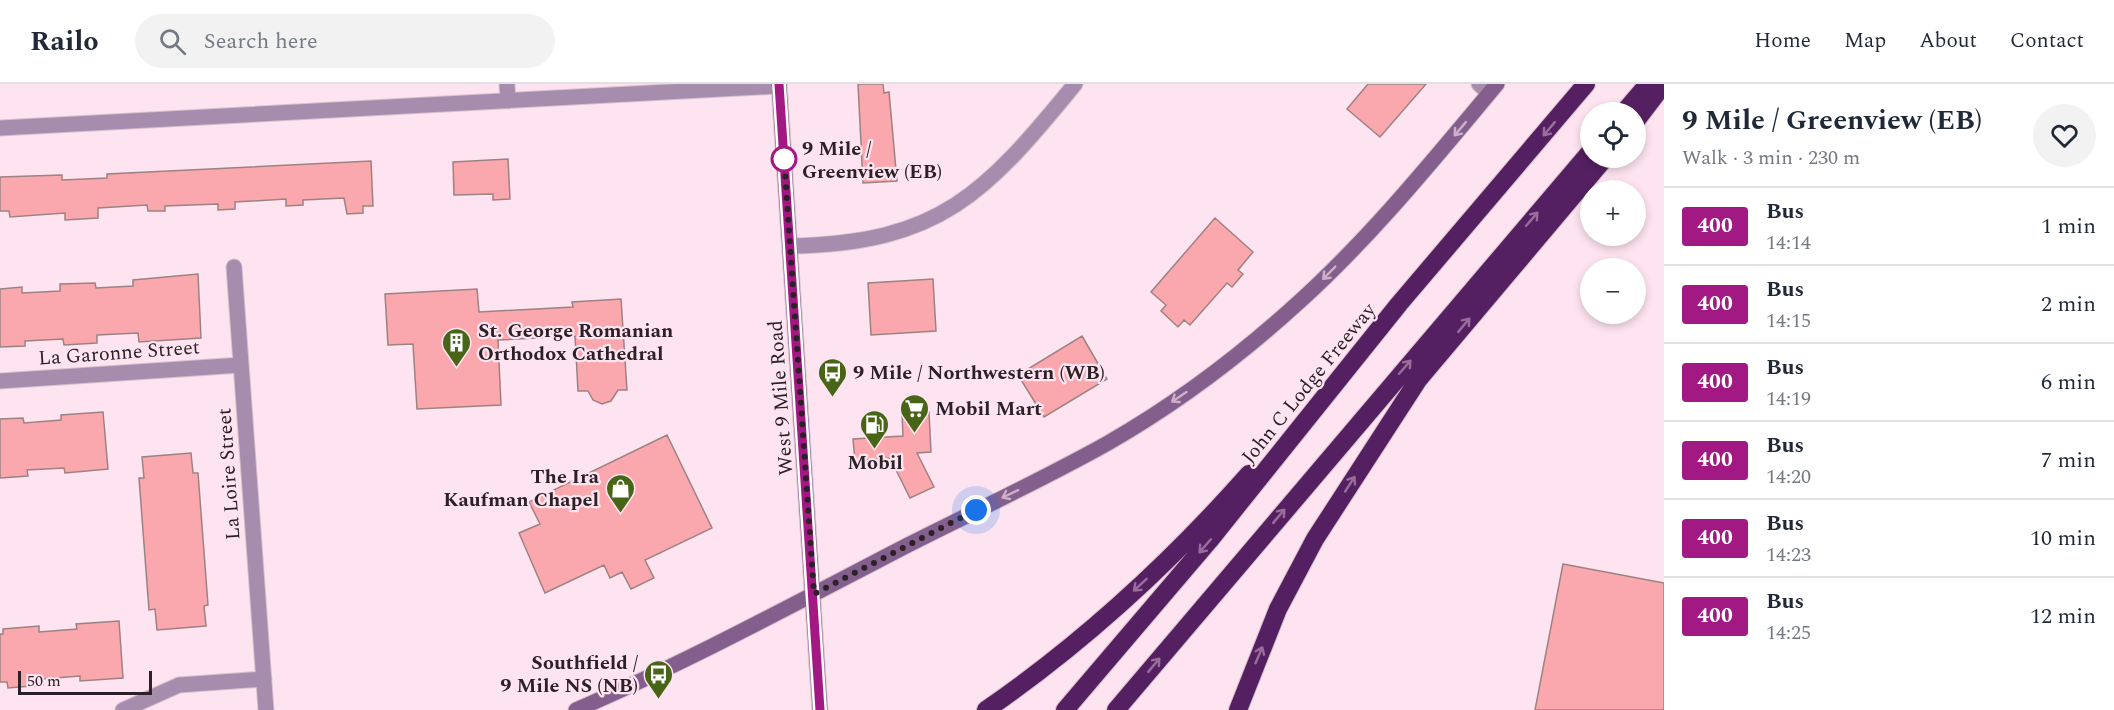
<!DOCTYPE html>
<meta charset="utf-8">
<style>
body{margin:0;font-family:Spectral,serif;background:#f2f2f3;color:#1f2937;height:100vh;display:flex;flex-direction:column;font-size:22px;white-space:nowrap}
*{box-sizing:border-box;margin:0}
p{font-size:20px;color:#747a83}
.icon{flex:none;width:33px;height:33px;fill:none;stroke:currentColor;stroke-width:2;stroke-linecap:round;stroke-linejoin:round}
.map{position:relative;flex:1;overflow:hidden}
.side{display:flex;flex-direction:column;background:#fff;width:450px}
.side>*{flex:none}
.badge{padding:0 12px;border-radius:4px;font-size:21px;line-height:39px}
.tools{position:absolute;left:1580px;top:18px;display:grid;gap:12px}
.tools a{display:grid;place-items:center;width:66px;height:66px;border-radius:50%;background:#fff;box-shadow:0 3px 9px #0003;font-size:30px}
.scale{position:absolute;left:18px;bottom:15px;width:134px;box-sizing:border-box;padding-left:6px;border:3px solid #2b2126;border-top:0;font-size:16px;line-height:21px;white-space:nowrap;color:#2b2126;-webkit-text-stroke:4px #fee4f0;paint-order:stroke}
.you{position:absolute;width:30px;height:30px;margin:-15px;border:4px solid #fff;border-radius:50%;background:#1a73e8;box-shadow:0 0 0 9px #1a73e833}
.map>.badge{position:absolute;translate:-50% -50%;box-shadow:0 0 0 3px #fff}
.round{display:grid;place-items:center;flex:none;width:63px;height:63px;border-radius:32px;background:#f2f2f3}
.head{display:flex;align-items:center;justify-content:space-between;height:102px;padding:0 18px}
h1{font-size:28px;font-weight:700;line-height:45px}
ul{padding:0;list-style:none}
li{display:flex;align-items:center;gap:18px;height:78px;padding:0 18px;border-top:2px solid #e0e1e3}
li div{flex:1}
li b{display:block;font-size:22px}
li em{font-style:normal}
li .badge{min-width:66px;font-weight:700;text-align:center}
header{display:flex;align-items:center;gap:36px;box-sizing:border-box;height:84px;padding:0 30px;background:#fff;border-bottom:2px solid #e0e1e3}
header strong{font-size:28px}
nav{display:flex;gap:33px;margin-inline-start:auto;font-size:21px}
.search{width:420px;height:54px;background:#f2f2f3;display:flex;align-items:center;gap:15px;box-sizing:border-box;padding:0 21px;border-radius:33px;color:#747a83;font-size:22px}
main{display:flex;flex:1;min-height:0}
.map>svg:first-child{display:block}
.building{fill:#faa8ad;stroke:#9d8283;stroke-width:1.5}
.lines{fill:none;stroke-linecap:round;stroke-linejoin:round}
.street-casing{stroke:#d8c1cc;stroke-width:17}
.secondary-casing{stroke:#d8c1cc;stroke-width:17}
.highway-casing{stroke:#d8c1cc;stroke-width:20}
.street{stroke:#a78dad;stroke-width:15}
.secondary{stroke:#845f8d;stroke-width:15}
.highway{stroke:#552061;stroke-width:18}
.oneway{stroke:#cdafc8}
.oneway2{stroke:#996e9a}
.line-casing{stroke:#fff;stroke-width:14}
.line{stroke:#a31984;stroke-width:9}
.walk{stroke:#2b2126;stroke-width:6;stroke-dasharray:0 10.8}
.stop-dot{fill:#fff;stroke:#a31984;stroke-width:3}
.labels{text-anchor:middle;stroke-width:4.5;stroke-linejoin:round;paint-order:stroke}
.stop-label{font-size:20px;font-weight:bold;fill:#2b2126;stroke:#fee4f0;text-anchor:start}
.poi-label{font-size:20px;font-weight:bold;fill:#2b2126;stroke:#fee4f0;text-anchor:start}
.street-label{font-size:20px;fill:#2b2126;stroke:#fee4f0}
</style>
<header>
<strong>Railo</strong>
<div class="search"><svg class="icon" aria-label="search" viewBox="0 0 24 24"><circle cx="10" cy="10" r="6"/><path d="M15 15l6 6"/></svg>Search here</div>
<nav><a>Home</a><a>Map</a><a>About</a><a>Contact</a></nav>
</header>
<main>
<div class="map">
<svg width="1664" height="626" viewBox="0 0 1664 626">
<rect width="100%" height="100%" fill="#fee4f0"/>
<path class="building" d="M858,0h25l1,9 5,-1 8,89 -34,2z
M1368,0h58l-46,53 -33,-28z
M508,75l2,40 -17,1v-6l-39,1 -1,-33z
M371,77l2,45h-10v7l-16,1 -3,-16 -41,2v5l-17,1v-7l-51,3v7l-17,1v-6l-53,2v5h-17l-1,-6 -49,3v10l-33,2v-7l-55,4 -1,-6h-9v-34l62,-2v5l45,-2v-4z
M1215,134l38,34 -15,18 5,4 -11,13 -5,-4 -37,42 -6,-5 -6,7 -17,-16 5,-6 -15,-13z
M198,190l3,64 -62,4 -1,-9 -41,2v8l-33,2 -1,-6 -38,2v5l-25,1v-58l22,-2v6l38,-2v-7l35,-1 1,5 37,-2v-6z
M933,195l3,52 -65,4 -3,-52z
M477,205l2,23 94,-5 -1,-5 49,-3 6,91h-9l-7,11 -9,3 -9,-4 -5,-9h-10l-3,-55 -77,4 3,65 -84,4 -4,-65 -25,1 -3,-51z
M1082,252l25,43 -63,38 -26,-42z
M103,328l5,57 -43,4 -1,-5 -37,2 1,6 -28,2v-59l23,-1 1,5 37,-3v-5z
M929,328l2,40 -14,1 17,34 -24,11 -20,-40 -35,3 -2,-22 50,-3 -1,-23z
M667,351l45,93 -67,32 9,18 -23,11 -9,-17 -12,6 -6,-13 -59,28 -26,-60 21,-9 -11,-22z
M191,369l2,20h5l10,132 -4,1 2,20 -49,4 -2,-21 -6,1 -10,-132h5l-2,-21z
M1563,480l101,19v127h-129z
M119,537l4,57 -43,3v-5l-37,3v6l-35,3 -1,-6h-7v-48h3v-5l36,-3v6l38,-3 -1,-5z"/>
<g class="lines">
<defs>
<path id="street" d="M507,0l1,17
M1479,0l10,9
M0,44l779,-42
M791,162c149,-3 194,-52 284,-162
M234,183l32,443
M0,297l241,-16
M123,626l56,-25 85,-6"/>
<path id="secondary" d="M779,0l41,626
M576,626c113,-49 220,-107 330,-164 67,-34 136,-66 202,-103 68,-39 133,-88 191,-141 73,-66 135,-143 198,-218"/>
<path id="highway" d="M1624,28l24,-28
M1635,38l29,-38
M986,626c97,-67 185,-148 263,-236
M1065,626l144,-169 190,-237 187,-220
M1116,626l474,-558
M1238,626l40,-101 37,-70 103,-159 187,-222"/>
</defs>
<use href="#street" class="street-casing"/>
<use href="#secondary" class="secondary-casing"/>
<use href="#highway" class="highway-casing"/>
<use href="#street" class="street"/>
<use href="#secondary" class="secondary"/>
<use href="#highway" class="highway"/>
</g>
<defs><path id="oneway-shaft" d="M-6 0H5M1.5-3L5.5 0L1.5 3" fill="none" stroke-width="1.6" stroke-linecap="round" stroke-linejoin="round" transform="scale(1.5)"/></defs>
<g class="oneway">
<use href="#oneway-shaft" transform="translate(1460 45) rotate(130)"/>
<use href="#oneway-shaft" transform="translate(1329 189) rotate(135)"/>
<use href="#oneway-shaft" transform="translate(1179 313) rotate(146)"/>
<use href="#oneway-shaft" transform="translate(1010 410) rotate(154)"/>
</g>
<g class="oneway2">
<use href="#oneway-shaft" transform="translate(1549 45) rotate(130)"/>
<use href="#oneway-shaft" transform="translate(1532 135) rotate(-49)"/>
<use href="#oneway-shaft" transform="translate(1464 241) rotate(-50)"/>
<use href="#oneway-shaft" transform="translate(1405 283) rotate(-49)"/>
<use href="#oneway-shaft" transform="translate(1350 400) rotate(-57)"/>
<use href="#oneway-shaft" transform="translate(1279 432) rotate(-50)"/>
<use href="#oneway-shaft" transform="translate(1205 462) rotate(131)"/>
<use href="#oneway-shaft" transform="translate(1140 501) rotate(137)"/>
<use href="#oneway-shaft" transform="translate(1259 571) rotate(-67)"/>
<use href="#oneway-shaft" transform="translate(1154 581) rotate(-50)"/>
</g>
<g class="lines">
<defs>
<path id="line" d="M779,0l41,626"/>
</defs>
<use href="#line" class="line-casing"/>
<use href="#line" class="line"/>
<path class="walk" d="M784,75v-2l30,437 162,-84"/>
</g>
<defs>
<symbol id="building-pin" viewBox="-11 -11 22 30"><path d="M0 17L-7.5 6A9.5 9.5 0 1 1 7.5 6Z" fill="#486416" stroke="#fee4f0"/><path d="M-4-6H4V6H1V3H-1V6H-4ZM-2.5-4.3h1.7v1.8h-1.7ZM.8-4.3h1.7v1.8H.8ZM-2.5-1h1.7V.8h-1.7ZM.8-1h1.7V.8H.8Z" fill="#fff"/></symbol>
<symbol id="bus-pin" viewBox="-11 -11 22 30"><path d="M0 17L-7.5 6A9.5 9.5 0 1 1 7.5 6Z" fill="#486416" stroke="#fee4f0"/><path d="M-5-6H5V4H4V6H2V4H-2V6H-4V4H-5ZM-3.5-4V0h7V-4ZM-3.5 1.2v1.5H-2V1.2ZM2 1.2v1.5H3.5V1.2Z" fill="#fff"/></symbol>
<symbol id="supermarket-pin" viewBox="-11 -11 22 30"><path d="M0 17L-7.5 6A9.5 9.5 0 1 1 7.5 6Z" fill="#486416" stroke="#fee4f0"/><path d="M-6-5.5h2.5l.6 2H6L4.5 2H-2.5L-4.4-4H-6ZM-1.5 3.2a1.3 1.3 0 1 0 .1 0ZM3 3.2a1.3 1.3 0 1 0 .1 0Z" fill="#fff"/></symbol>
<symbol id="fuel-pin" viewBox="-11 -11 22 30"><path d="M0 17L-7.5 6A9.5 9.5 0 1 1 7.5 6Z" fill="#486416" stroke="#fee4f0"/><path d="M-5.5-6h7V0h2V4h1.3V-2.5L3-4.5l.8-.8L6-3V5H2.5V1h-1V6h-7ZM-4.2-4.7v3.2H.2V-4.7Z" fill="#fff"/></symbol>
<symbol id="shop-pin" viewBox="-11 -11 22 30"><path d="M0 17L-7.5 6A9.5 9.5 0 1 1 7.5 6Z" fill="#486416" stroke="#fee4f0"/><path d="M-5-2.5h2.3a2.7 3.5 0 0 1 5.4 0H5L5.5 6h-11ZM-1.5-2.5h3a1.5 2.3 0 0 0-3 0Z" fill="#fff"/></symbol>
</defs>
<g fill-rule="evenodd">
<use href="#building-pin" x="440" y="242" width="33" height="45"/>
<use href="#bus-pin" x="816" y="272" width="33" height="45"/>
<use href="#supermarket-pin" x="898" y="308" width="33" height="45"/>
<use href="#fuel-pin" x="858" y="324" width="33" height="45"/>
<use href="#shop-pin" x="604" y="388" width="33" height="45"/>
<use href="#bus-pin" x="642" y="574" width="33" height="45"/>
</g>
<circle class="stop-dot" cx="784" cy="75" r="12"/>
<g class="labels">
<g class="stop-label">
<text x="802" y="71">9 Mile /<tspan x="802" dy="23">Greenview (EB)</tspan></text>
</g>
<g class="poi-label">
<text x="478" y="253">St. George Romanian<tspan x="478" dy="23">Orthodox Cathedral</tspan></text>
<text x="853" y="295">9 Mile / Northwestern (WB)</text>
<text x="935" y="331">Mobil Mart</text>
<text x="875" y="385" text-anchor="middle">Mobil</text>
<text x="599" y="399" text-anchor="end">The Ira<tspan x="599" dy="23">Kaufman Chapel</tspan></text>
<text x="638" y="585" text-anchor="end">Southfield /<tspan x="638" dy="23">9 Mile NS (NB)</tspan></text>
</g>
<g class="street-label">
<text transform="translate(119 268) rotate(-4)" y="7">La Garonne Street</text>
<text transform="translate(1308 299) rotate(-51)" y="7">John C Lodge Freeway</text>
<text transform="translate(780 314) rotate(-94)" y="7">West 9 Mile Road</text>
<text transform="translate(228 390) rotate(-94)" y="7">La Loire Street</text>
</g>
</g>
</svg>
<div class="tools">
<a><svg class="icon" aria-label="locate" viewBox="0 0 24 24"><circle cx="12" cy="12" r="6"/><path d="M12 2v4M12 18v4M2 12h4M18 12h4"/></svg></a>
<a>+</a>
<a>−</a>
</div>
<div class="scale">50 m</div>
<div class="you" style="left:976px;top:426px"></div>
</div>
<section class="side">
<div class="head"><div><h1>9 Mile / Greenview (EB)</h1><p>Walk · 3 min · 230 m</p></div><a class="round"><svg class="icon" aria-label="heart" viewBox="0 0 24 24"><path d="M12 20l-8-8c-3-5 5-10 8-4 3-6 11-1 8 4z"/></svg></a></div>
<ul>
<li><span class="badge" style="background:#a31984;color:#fff">400</span><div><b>Bus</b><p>14:14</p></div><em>1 min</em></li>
<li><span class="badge" style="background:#a31984;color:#fff">400</span><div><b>Bus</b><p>14:15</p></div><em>2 min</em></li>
<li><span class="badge" style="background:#a31984;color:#fff">400</span><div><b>Bus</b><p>14:19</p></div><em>6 min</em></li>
<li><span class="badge" style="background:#a31984;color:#fff">400</span><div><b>Bus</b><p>14:20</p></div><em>7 min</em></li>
<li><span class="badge" style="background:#a31984;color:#fff">400</span><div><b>Bus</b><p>14:23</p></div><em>10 min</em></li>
<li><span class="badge" style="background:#a31984;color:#fff">400</span><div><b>Bus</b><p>14:25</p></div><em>12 min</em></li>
</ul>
</section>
</main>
